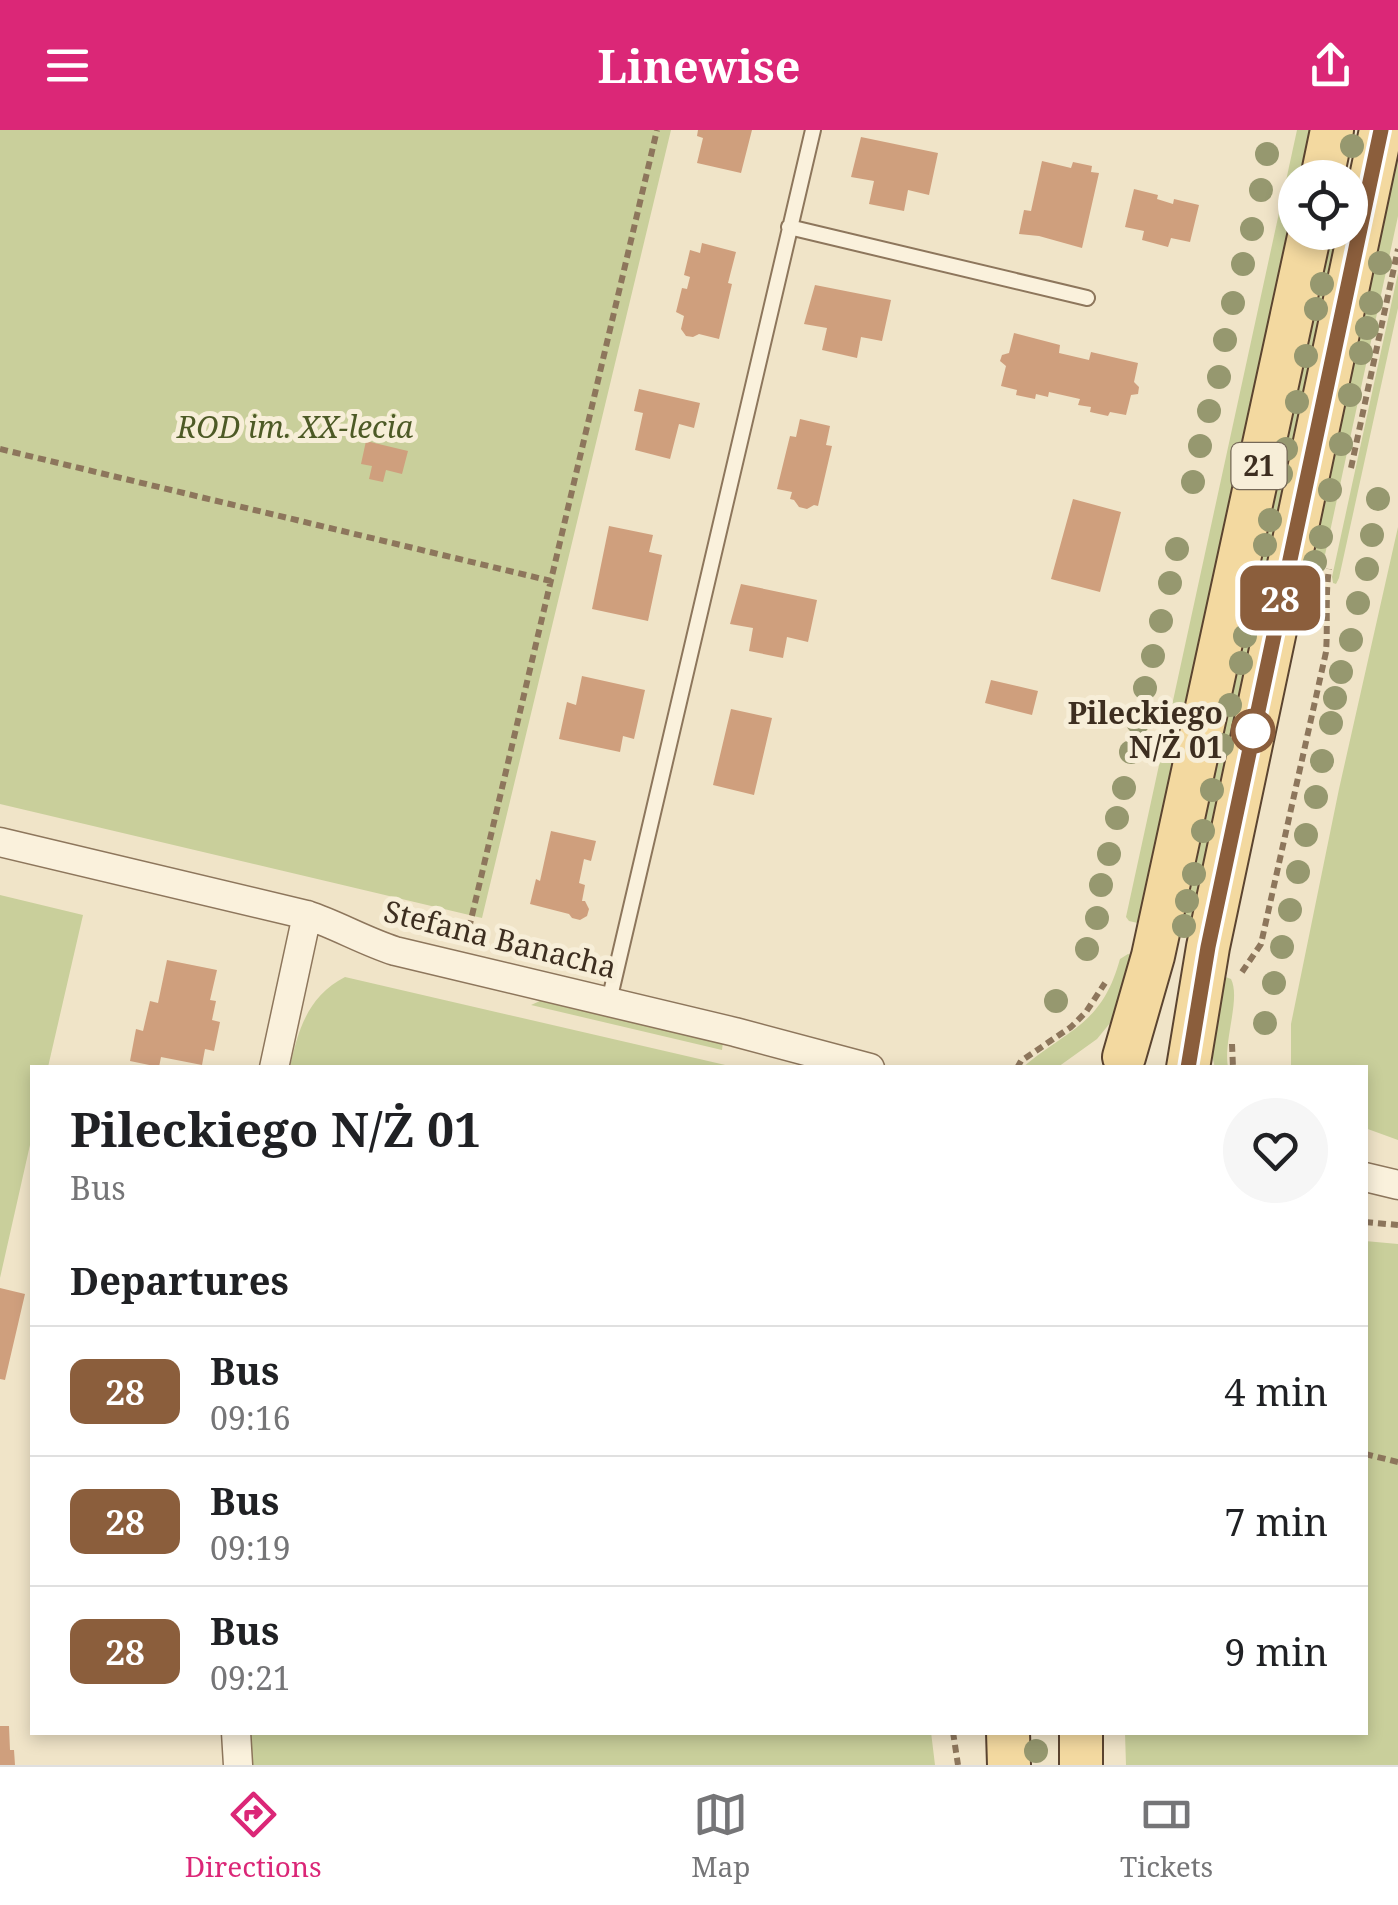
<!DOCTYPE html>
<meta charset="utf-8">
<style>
body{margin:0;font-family:"Noto Serif",serif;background:#f6f6f6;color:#202124;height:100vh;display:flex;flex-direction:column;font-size:38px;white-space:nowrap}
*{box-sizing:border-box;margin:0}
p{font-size:32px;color:#757577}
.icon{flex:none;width:55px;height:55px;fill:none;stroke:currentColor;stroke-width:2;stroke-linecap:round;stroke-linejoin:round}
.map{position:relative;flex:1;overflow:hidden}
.sheet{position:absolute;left:30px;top:935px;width:1338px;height:670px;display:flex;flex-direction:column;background:#fff;border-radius:0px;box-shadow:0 5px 15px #0003}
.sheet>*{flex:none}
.badge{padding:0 20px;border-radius:15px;font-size:35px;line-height:65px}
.controls{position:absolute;left:1278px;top:30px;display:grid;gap:20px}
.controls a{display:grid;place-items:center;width:90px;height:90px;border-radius:50%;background:#fff;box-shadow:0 5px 15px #0003;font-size:50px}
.map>.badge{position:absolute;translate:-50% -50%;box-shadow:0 0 0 5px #fff}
h2{padding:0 40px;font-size:38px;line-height:90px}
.round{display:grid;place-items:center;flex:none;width:105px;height:105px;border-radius:52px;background:#f6f6f6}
.headline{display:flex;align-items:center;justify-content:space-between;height:170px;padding:0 40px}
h1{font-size:48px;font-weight:700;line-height:75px}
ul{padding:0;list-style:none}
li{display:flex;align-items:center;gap:30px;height:130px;padding:0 40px;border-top:2px solid #e0e0e0}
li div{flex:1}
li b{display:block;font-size:38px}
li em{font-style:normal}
li .badge{min-width:110px;font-weight:700;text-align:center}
header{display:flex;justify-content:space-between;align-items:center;height:130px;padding:0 40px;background:#db2777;color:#fff;font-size:45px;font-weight:700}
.menu{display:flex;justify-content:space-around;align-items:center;height:140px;border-top:2px solid #e0e0e0;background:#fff;font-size:28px;color:#757577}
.menu a{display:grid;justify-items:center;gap:5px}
.menu .selected{color:#db2777}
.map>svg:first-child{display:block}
.green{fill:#c9cf9b}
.building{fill:#cf9f7d}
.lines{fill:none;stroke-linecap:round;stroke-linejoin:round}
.lane-casing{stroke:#8d765c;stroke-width:18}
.street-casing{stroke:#8d765c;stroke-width:31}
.primary-casing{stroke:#5b4430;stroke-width:46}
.path{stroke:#8d765c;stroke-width:6;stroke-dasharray:8 5;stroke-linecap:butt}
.lane{stroke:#faf1dc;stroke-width:14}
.street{stroke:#faf1dc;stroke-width:28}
.primary{stroke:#f3d9a0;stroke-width:42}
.tree{fill:#96986f}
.line-casing{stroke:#fff;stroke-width:22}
.line{stroke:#8b5e3c;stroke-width:15}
.stop-dot{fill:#fff;stroke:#8b5e3c;stroke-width:5}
.labels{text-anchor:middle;stroke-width:10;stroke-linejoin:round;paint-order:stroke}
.shield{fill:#f7eed8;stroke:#756857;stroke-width:2.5}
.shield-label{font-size:28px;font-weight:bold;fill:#3d2e20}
.park-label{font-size:30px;font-style:italic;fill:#4d5a26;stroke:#f7eed8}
.stop-label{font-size:30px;font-weight:bold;fill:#3d2e20;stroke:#f7eed8;text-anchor:end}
.street-label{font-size:30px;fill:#3d2e20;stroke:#f7eed8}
</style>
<header><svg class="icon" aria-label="menu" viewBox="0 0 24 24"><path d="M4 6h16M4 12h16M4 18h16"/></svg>Linewise<svg class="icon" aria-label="share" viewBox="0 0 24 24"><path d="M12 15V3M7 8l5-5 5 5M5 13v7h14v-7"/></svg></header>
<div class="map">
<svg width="1398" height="1635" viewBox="0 0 1398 1635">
<rect width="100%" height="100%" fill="#f0e4c8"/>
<path class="green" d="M0,0h671l-189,788 -482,-114z
M1297,0h17l-11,47 -8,1v38l-153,708 -13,-3 -3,-4z
M1398,0v86l-81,376h-14z
M1327,103h13l-153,703 -12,-2z
M1398,143v35l-59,270 -3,6 -3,-1 -1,-6z
M1398,397v613l-33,-12v-60l-74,-1v-43l48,-235z
M0,765l83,20 -35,152 -16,1v68l-32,142z
M1128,824l7,2 -20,61 -18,22 -39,28 -36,1c47,-40 80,-43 98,-109z
M1220,845l11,4c10,20 -8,62 -3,88l-13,1 -4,-17z
M345,847l389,90h-444c8,-37 18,-71 55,-90z
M542,870l181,42 -1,8 -191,-45z
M1365,1111l33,3v521h-272l-1,-32 240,-1z
M931,1602l4,33h-684l-2,-32z"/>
<path class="building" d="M698,0h54l-11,43 -44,-10 6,-25 -6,-2z
M861,7l77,16 -9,42 -21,-5 -4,21 -35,-7 5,-23 -23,-4z
M1042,31l29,7 2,-6 19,4 -1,6 8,1 -17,75 -43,-12 -20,-2 5,-24 7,1z
M1134,59l24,6 -1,4 16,5 1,-5 25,6 -9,37 -19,-4 -3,9 -26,-7 2,-9 -19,-4z
M702,113l34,9 -8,31 4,1 -13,55 -20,-5 -6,3 -7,-1 -5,-7 3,-13 -8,-4 6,-24 5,1 3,-12 -6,-2 6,-25 10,3z
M815,155l76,15 -9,41 -21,-4 -4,21 -35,-8 5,-22 -23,-4z
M1014,203l46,12 -1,8 30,7 2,-8 47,11 -4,19 5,5 -1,7 -7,1 -5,20 -16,-3 -2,4 -18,-4 1,-5 -13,-2 2,-6 -31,-7 -1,5 -12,-3 -1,5 -19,-4 1,-5 -16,-4 5,-20 -6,-5 2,-6 7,-2z
M639,259l61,14 -6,25 -15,-4 -9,35 -35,-9 8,-37 -9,-2z
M800,289l30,7 -4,19 6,1 -14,60 -4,-1 -7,4 -8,-2 -5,-7 -4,-1 2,-7 -15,-3 13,-53 6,1z
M366,311l42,10 -6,23 -16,-4 -3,12 -14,-3 3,-13 -11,-2z
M1073,369l48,13 -21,80 -49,-13z
M609,396l44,9 -4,17 13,3 -14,66 -56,-12z
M741,454l76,16 -9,42 -21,-5 -4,21 -34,-7 4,-23 -23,-4z
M582,546l63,14 -11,49 -11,-3 -3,16 -61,-13 8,-37 9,3z
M991,550l47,11 -6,24 -47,-12z
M731,579l41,9 -18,77 -41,-10z
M551,701l45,10 -5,20 -7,-2 -5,24 6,2 -3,16h3l4,8 -2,7 -7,4 -8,-2 -3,-4 -39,-10 6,-25 4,2z
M167,830l50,10 -7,30 6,1 -4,19 8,2 -6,29 -9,-2 -3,16 -41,-8 -2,10 -29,-6 6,-32 7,2 7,-30 8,2z
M0,1158l25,6 -20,86 -5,-1z
M0,1596h9l1,24h4l1,15h-15z"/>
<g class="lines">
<defs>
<path id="lane" d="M789,97l298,71
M609,871l204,-871"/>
<path id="street" d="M0,712l307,73c30,10 57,26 88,36l340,81 135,36
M274,938l33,-153
M1365,1047l33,8
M236,1602l2,33"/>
<path id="primary" d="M1322,48l10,-48
M1124,927l29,-101 157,-724
M1188,938l20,-121 173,-817
M1008,1602l1,33
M1081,1602v33"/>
</defs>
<use href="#lane" class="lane-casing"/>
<use href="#street" class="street-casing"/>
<use href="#primary" class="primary-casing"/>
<path class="path" d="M0,319l551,132
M1351,338l47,-219
M466,811l191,-811
M1242,842l19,-28 65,-292c2,-28 -1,-56 3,-83
M1232,914l1,24
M1017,938l4,-7 50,-34 15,-15 19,-29
M1365,1092l33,3
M1365,1324l33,8
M953,1602l5,33"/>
<use href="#lane" class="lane"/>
<use href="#street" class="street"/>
<use href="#primary" class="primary"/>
</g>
<g class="tree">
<circle cx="1352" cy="16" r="12"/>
<circle cx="1267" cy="24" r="12"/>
<circle cx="1261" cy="60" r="12"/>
<circle cx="1252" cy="99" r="12"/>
<circle cx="1380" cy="133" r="12"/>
<circle cx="1243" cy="134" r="12"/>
<circle cx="1322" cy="154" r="12"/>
<circle cx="1233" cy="173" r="12"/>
<circle cx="1371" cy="173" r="12"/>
<circle cx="1316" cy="179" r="12"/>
<circle cx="1367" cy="198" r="12"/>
<circle cx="1225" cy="210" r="12"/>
<circle cx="1361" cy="223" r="12"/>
<circle cx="1306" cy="226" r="12"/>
<circle cx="1219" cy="247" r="12"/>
<circle cx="1350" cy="265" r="12"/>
<circle cx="1297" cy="272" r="12"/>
<circle cx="1209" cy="281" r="12"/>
<circle cx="1341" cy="314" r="12"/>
<circle cx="1200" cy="316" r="12"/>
<circle cx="1286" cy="319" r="12"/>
<circle cx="1281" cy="344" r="12"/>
<circle cx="1193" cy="352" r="12"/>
<circle cx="1330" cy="360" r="12"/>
<circle cx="1378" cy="369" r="12"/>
<circle cx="1270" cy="390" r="12"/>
<circle cx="1372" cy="405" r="12"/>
<circle cx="1321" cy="407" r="12"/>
<circle cx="1265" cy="415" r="12"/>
<circle cx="1177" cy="419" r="12"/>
<circle cx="1315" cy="432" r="12"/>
<circle cx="1367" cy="439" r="12"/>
<circle cx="1170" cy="453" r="12"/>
<circle cx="1313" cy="457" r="12"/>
<circle cx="1256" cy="459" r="12"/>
<circle cx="1358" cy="473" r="12"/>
<circle cx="1161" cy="491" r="12"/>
<circle cx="1245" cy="506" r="12"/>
<circle cx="1351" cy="510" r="12"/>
<circle cx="1153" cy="526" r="12"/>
<circle cx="1241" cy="533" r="12"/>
<circle cx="1341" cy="542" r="12"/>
<circle cx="1145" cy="558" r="12"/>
<circle cx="1335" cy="568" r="12"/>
<circle cx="1230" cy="575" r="12"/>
<circle cx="1138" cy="592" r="12"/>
<circle cx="1331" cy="593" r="12"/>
<circle cx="1222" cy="615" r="12"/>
<circle cx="1131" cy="622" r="12"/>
<circle cx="1322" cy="631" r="12"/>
<circle cx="1124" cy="658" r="12"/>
<circle cx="1212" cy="660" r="12"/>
<circle cx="1316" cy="667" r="12"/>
<circle cx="1117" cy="688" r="12"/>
<circle cx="1203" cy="701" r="12"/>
<circle cx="1306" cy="705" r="12"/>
<circle cx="1109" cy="724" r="12"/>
<circle cx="1298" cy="742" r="12"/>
<circle cx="1194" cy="744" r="12"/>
<circle cx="1101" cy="755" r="12"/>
<circle cx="1187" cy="771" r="12"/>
<circle cx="1290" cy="780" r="12"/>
<circle cx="1097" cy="788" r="12"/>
<circle cx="1184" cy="796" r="12"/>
<circle cx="1282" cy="817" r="12"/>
<circle cx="1087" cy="819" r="12"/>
<circle cx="1274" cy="853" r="12"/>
<circle cx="1056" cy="871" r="12"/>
<circle cx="1265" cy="893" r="12"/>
<circle cx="1036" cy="1621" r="12"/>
</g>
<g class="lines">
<defs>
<path id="line" d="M1188,938l20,-121 173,-817"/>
</defs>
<use href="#line" class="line-casing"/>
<use href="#line" class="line"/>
</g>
<circle class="stop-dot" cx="1253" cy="601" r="20"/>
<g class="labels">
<rect class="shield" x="1231.5" y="313" width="55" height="46" rx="8"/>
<g class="shield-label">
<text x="1259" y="346">21</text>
</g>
<g class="park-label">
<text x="295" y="308">ROD im. XX-lecia</text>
</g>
<g class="stop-label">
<text x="1223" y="594">Pileckiego<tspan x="1223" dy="34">N/Ż 01</tspan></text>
</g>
<g class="street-label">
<text transform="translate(500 810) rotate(14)" y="10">Stefana Banacha</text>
</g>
</g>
</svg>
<div class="controls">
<a><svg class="icon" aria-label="locate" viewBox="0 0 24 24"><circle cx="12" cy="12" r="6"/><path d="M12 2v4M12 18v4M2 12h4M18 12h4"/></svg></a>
</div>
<b class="badge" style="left:1280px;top:468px;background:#8b5e3c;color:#fff">28</b>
<section class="sheet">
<div class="headline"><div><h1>Pileckiego N/Ż 01</h1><p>Bus</p></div><a class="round"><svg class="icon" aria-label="heart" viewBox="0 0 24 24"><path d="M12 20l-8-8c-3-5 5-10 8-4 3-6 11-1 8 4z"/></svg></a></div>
<h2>Departures</h2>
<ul>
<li><span class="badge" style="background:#8b5e3c;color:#fff">28</span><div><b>Bus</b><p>09:16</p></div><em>4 min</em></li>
<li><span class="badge" style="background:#8b5e3c;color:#fff">28</span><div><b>Bus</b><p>09:19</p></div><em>7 min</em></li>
<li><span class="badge" style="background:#8b5e3c;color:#fff">28</span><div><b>Bus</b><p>09:21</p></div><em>9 min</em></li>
</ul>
</section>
</div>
<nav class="menu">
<a class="selected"><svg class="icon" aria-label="directions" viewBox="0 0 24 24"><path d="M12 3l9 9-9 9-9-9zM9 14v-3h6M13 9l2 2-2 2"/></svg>Directions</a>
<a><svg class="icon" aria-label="map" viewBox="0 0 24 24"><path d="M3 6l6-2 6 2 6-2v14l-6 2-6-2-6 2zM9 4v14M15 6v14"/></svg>Map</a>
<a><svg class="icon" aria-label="tickets" viewBox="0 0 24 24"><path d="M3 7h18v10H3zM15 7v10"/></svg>Tickets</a>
</nav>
